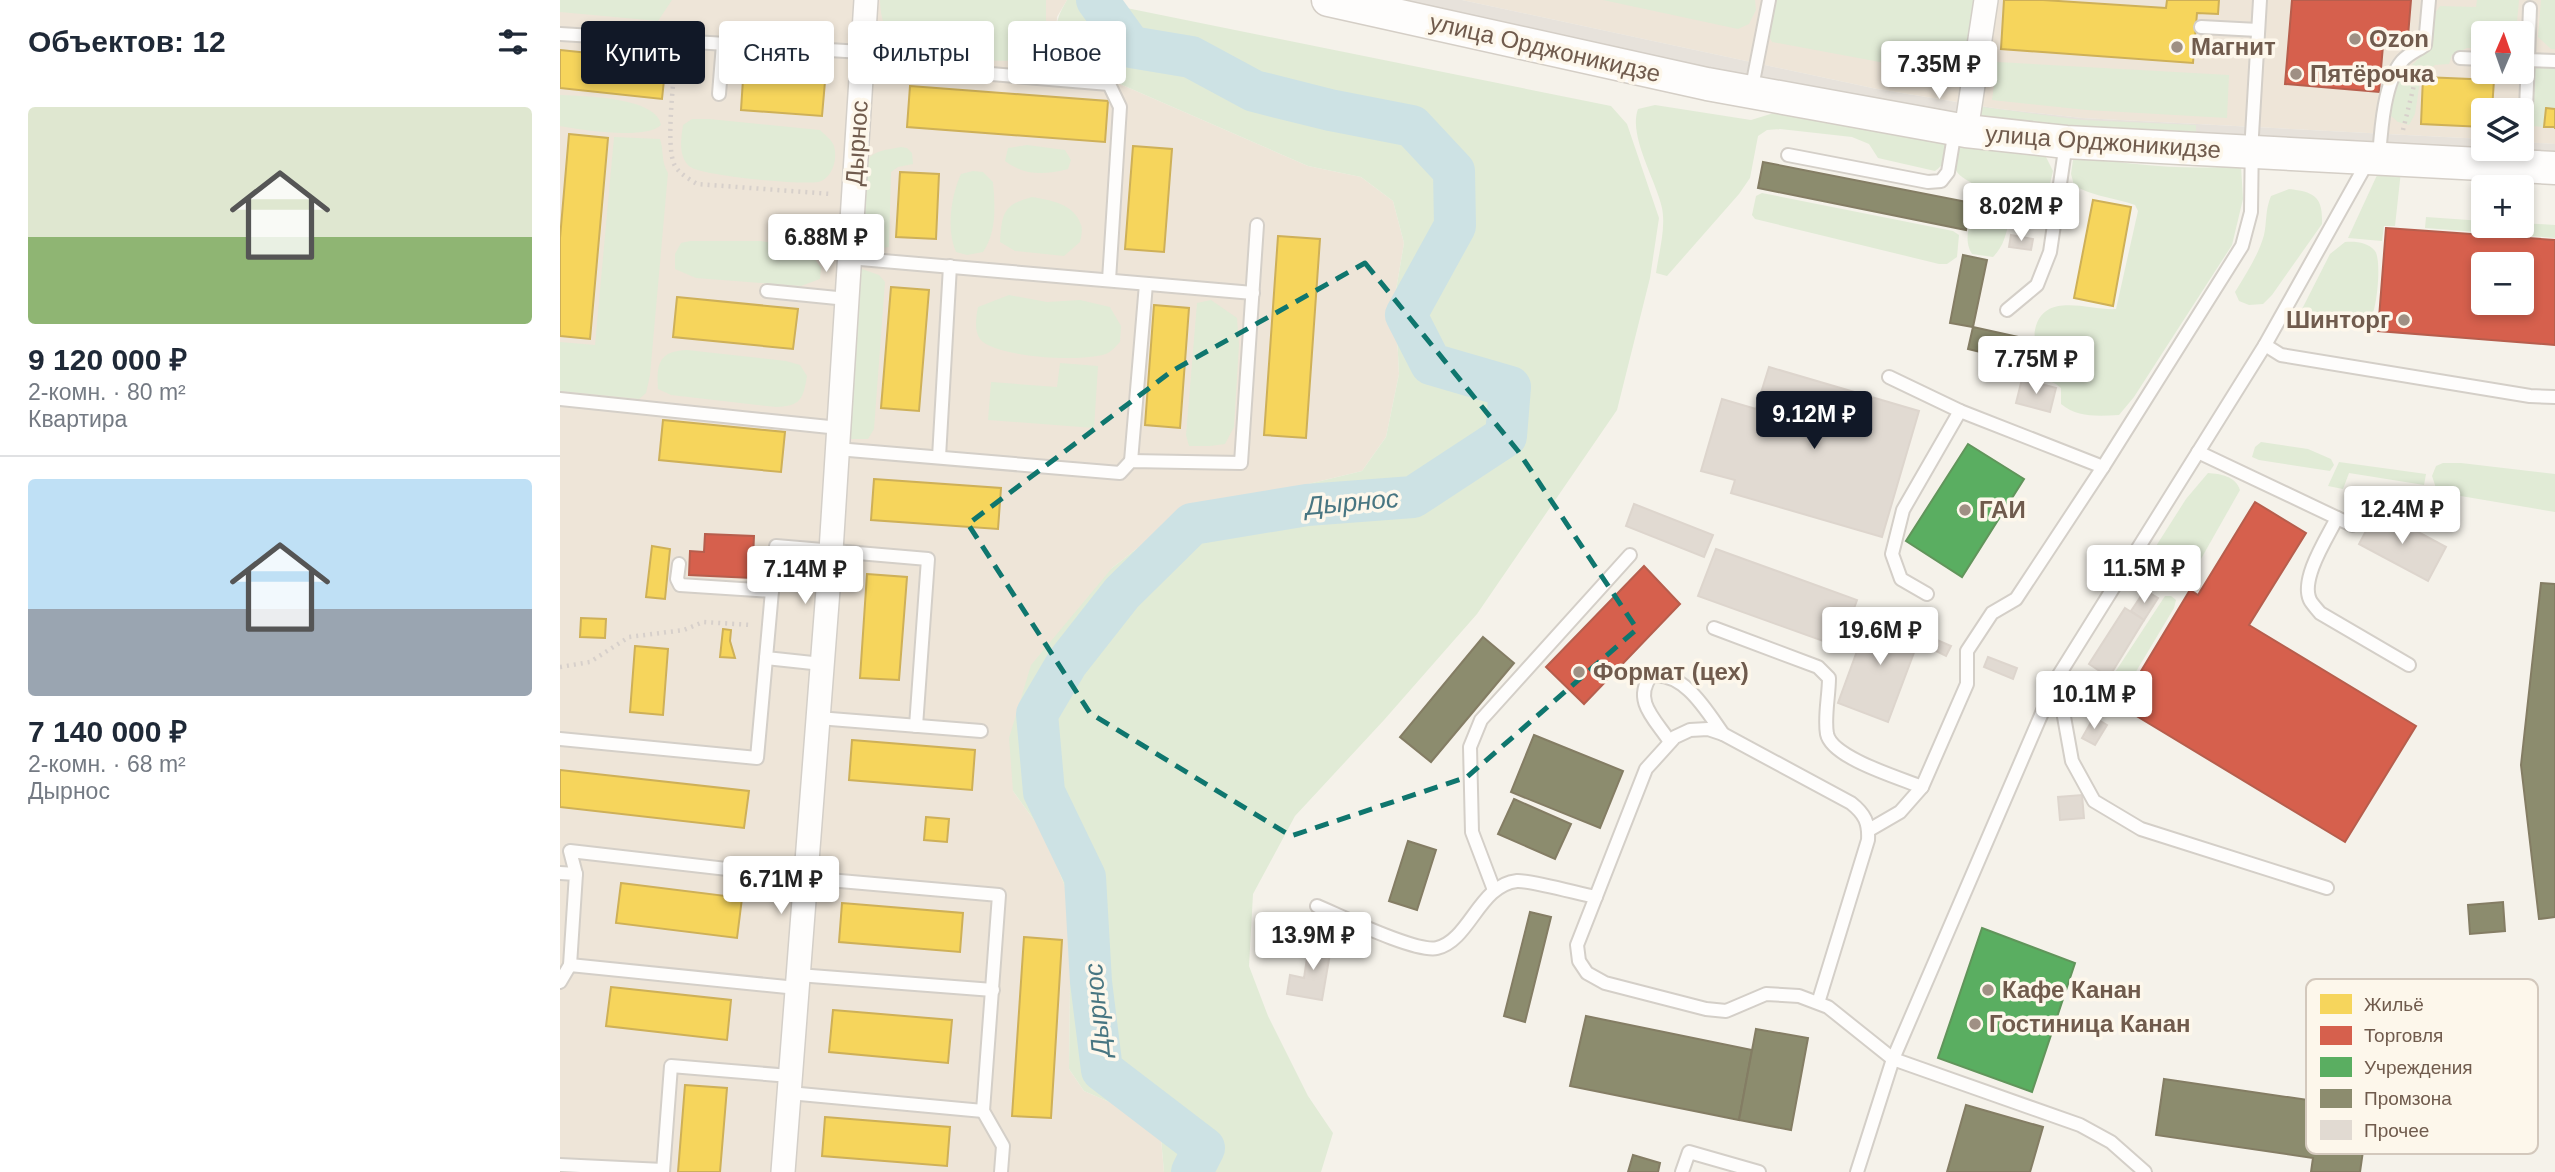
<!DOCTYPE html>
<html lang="ru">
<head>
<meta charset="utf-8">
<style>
	:root { --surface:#fff; --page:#f6f6f7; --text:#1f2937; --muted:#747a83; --line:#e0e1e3; --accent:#111827 }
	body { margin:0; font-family:Arial,sans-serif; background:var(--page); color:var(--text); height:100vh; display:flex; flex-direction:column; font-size:26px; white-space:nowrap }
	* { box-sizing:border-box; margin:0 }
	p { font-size:23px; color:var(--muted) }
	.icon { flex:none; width:38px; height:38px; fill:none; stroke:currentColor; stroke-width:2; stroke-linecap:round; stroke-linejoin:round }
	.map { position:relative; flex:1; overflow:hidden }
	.sheet { display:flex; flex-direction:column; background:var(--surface); width:560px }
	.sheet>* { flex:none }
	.hud { position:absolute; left:21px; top:21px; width:665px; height:63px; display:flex; gap:14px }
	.needle { width:46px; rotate:2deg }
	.fabs { position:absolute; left:1911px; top:21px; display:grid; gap:14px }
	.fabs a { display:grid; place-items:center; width:63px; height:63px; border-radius:7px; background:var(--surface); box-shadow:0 4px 10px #0003; font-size:35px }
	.price { position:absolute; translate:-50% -60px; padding:0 16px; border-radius:7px; background:#fff; color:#222; font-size:23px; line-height:46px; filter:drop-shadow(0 2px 4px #0008) }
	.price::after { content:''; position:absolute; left:50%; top:42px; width:21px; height:16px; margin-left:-10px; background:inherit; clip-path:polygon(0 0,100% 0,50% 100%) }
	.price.on { background:var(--accent); color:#fff }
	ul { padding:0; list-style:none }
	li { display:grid; align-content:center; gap:14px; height:371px; padding:0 28px }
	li+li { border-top:2px solid var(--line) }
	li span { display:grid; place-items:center; height:217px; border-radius:7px; color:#555 }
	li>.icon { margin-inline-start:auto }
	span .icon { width:126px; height:126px; fill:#fffc; stroke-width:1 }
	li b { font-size:30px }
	h2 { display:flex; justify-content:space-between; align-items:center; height:84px; padding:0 28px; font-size:30px }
	.chip { padding:0 24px; border-radius:7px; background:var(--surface); box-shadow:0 4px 10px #0003; font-size:24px; line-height:63px }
	.chip.on { background:var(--accent); color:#fff }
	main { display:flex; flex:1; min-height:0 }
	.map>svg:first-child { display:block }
	.residential { fill:#eee5d8; fill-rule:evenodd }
	.industrial { fill:#e7e2db }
	.green { fill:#e1ebd6 }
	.homes { fill:#f6d55c; stroke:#ceb058; stroke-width:2 }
	.shops { fill:#d6604d; stroke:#b75e4d; stroke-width:2; fill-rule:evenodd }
	.public { fill:#5aae61; stroke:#61955b; stroke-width:2 }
	.industry { fill:#8c8c6e; stroke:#847d64; stroke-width:2 }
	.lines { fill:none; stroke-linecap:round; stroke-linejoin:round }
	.river { stroke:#cde2e4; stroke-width:42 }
	.building { fill:#e1dad2; stroke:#ddd5cd; stroke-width:2 }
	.service-casing { stroke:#d4cfc8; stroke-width:16 }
	.minor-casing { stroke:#d4cfc8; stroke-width:26 }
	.secondary-casing { stroke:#d4cec6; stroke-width:35 }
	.path { stroke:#d7d0cb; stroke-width:4.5; stroke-dasharray:2 5; stroke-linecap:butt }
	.service { stroke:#fefdfc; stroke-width:12 }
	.minor { stroke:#fefdfc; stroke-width:23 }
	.secondary { stroke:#fefdfc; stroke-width:32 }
	.marked { fill:none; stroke:#0f766e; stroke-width:5; stroke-dasharray:14 9; stroke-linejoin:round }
	.poi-dot { fill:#9f9084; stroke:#fdf7eb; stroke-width:2.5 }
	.labels { text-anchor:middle; stroke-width:7; stroke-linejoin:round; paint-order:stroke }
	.poi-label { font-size:24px; font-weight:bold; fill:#705b4d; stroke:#fdf7eb; text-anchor:start }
	.street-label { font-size:24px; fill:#705b4d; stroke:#fdf7eb }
	.water-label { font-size:26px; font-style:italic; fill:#487682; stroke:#fdf7eb }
	.key { fill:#fdf7eb; stroke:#d3c8bc; stroke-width:2 }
	.key-label { font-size:19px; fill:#705b4d }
</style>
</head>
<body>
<main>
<section class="sheet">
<h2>Объектов: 12<svg class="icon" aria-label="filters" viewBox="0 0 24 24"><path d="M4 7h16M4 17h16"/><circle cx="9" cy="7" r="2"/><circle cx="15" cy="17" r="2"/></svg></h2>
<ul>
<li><span style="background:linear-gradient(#dfe7d0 60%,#8fb573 0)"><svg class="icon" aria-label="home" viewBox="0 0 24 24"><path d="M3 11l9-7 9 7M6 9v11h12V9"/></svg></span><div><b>9 120 000 ₽</b><p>2-комн. · 80 m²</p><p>Квартира</p></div></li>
<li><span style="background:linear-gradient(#bfe0f5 60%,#9aa5b1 0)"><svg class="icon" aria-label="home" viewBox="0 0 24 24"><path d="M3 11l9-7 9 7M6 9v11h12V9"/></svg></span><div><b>7 140 000 ₽</b><p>2-комн. · 68 m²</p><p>Дырнос</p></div></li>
</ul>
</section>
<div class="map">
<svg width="1995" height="1172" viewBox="0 0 1995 1172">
	<rect width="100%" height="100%" fill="#f5f2ea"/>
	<g class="residential">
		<polygon points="0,0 507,0 497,17 496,34 505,60 748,166 801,177 833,201 844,243 835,296 839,374 826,437 802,471 620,515 552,568 453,791 485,835 511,902 509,1069 524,1091 570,1111 601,1139 604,1172 0,1172"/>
		<path d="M902,0h1093v144l-33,-2v-32h-39v29l-401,-21 -82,-9 -123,-20zM1923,33h39v39h-39z"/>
	</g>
	<polygon class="industrial" points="833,0 902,0 1317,89 1440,109 1522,118 1923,139 1923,149 1962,149 1962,142 1995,144 1995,154 1692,139 1408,117 1150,70"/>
	<g class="green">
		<polygon points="0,0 112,0 98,21 0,12"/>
		<path d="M320,0h166v38l-8,22c-30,2 -130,2 -148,-24 -7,-10 -10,-24 -10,-36z"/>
		<path d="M507,0h20l524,106 16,18 32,94 -9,60 -33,132 -140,204 -93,106 -89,96 -42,78 -4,72 19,50 40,80 25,37 -12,39h-157l-3,-34 -31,-27 -46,-20 -15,-22 2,-167 -26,-67 -32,-44 -4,-53 22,-73 81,-97 68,-53 182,-44 24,-34 13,-63 -4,-78 9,-53 -11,-42 -32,-24 -53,-11 -243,-106c-10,-27 -13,-35 2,-60z"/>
		<polygon points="1043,0 1195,0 1196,10 1189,24 1178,29"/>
		<polygon points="1214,0 1420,0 1409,74 1400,77 1212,42 1208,35"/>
		<polygon points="1917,0 1959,0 1956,33 1923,33 1923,48 1907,48 1892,55 1889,64 1875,65 1861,75 1855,114 1849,125 1838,122 1831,116 1832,101 1840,77 1867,50 1871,19 1880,6 1916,7"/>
		<polygon points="1981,0 1995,0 1995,49 1991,49 1978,37"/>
		<polygon points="1437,62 1669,75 1667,118 1527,110 1432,100"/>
		<path d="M1995,64v45l-9,-1 -2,19 -12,-1c-9,-15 0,-41 2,-57z"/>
		<path d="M0,95c23,1 97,2 101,30 -15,15 -80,5 -101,1z"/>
		<path d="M1095,105l96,15 26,-8 169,29c0,13 0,23 -11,30l-57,-13 -9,-14 -17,-7 -72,-8 -13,1 -9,6 -8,42 -11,16 -72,82 -11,-3c3,-21 10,-45 6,-65 -6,-28 -34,-72 -24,-99z"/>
		<polygon points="1422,107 1522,120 1636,125 1636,140 1420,121"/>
		<path d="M132,119h17l111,11c5,5 12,10 14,16 4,13 -2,33 -16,36 -17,3 -118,-6 -129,-16 -11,-11 -8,-27 -6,-41z"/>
		<path d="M54,137l46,2c4,12 1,23 8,34l-18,202 -4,18 -7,6 -79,-8v-49l35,3z"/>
		<path d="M1400,144l85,11 8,16 -10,42c-48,-6 -26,20 -50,44l-21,-3c-14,-22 10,-45 3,-69 -22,-13 -24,-14 -15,-41z"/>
		<path d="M467,145l38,5 6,10 -3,9c-23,6 -43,7 -63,-8l3,-13z"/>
		<path d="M341,147l6,1 5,5 1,11 -15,3 -7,5 -2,75 -21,3 -6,-5 4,-84c9,-11 20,-11 35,-14z"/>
		<path d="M1521,156c58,10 101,14 160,10l2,33 -11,46 -98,152 -15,18c-21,1 -41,3 -58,-11v-16l-5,-4 -24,-10c-2,-12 3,-21 3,-33 0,-4 -1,-7 0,-11 8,-40 55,-19 81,-21l22,-98 -3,-6c-19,-7 -45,-9 -61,-20l-3,-11 2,-14z"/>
		<path d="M413,171l10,1 10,10c2,24 4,49 -10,70l-16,3 -11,-3c-10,-23 -5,-56 5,-78z"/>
		<polygon points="1841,171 1835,226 1824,226 1822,241 1788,238 1818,173"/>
		<path d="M1729,189c25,3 34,7 33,35l-50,71 -9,9 -14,1 -10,-4 -4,-9c11,-18 23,-36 29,-57 3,-13 1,-25 7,-39z"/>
		<polygon points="1202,193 1393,231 1399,235 1397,257 1387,264 1379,264 1195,219 1192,215 1196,196"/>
		<path d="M472,197c18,3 43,7 49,28 2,4 0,12 -1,17l-16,14 -49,-5 -15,-9c2,-29 3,-37 32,-45z"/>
		<polygon points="1866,217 1923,221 1923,226 1962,226 1962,223 1995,225 1995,238 1865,228"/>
		<polygon points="130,241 201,241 247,248 261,268 260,279 241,286 136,278 115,269 115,254 121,243"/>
		<path d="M1785,242c10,-1 23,0 30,9 7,9 2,63 -6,70 -10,9 -53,5 -65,0l-3,-10 29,-57z"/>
		<polygon points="299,268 319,275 325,282 314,429 308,439 287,439"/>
		<path d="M449,295l38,7 33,-2 30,7 11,19 -1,16c-3,3 -8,9 -12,11 -21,10 -113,5 -128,-14 -6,-8 -4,-22 -2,-32z"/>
		<polygon points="651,300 677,318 679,345 674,427 665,444 650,446 629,446 626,435 637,303"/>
		<path d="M127,350l99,11 14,4 7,11c-4,23 -6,30 -31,31l-105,-12 -13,-6c-2,-25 1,-38 29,-39z"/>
		<polygon points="500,363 538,366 534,428 428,420 431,382 497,387"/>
		<polygon points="1701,442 1748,449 1771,459 1774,465 1770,471 1699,460 1692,457 1695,447"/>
		<polygon points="1779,462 1866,474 1864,485 1789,473 1783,489 1768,486"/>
		<polygon points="1883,463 1901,463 1995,474 1995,512 1883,493 1876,488 1872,476 1876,466"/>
		<path d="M1648,473c13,1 27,3 32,17l-51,90c-19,17 -28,13 -46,-3l1,-12 42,-66z"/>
		<polygon points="1605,596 1611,596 1616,600 1614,608 1562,695 1556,697 1547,691 1548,683"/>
	</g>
	<g class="homes">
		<polygon points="1444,0 1483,0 1606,8 1607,0 1659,0 1658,14 1637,13 1633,63 1441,49"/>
		<polygon points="0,50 106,61 102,99 0,88"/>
		<polygon points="184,64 266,70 262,116 181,110"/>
		<polygon points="1863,77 1934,80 1932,110 1923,110 1923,127 1861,124"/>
		<polygon points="350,86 548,101 545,142 347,127"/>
		<polygon points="1986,108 1995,109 1995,129 1995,127 1984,127"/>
		<polygon points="9,134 48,138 30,339 0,336 0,238"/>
		<polygon points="573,146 612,149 604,252 565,249"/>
		<polygon points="340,172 379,174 376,239 336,237"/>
		<polygon points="1533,200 1571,207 1553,306 1514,298"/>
		<polygon points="718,236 760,239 746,438 704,435"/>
		<polygon points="331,287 369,290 359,411 321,408"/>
		<polygon points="117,297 238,309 233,349 113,337"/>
		<polygon points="594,305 629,308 620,428 585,425"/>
		<polygon points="103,420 225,432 221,472 99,460"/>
		<polygon points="314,479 441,488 438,529 311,520"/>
		<polygon points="92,546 110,549 105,599 86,597"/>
		<polygon points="307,574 347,577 339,680 300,678"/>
		<polygon points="21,618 46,619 45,638 20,637"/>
		<polygon points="163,629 171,630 170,641 175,658 160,657"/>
		<polygon points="75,646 108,649 103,715 70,712"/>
		<polygon points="292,740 415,750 412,790 289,780"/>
		<polygon points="0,770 189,791 184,828 0,807"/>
		<polygon points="366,817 389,819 387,842 364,840"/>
		<polygon points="61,883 182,898 177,938 56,923"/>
		<polygon points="282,903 403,913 400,952 279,942"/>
		<polygon points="464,937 502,940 491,1118 452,1116"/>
		<polygon points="51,987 171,1000 167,1040 46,1026"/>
		<polygon points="273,1010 392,1020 388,1063 269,1052"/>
		<polygon points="125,1085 167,1088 160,1172 118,1172"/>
		<polygon points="265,1117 390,1127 387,1166 262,1156"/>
	</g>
	<g class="shops">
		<polygon points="1732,0 1851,0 1848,36 1824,34 1819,92 1725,84"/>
		<path d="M1826,228l169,12v105l-177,-14zM1923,264h39v39h-39z"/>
		<polygon points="1695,502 1746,533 1689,625 1856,726 1785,842 1560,706 1630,590 1638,595"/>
		<polygon points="145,534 194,536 192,578 129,575 130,551 144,552"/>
		<polygon points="1084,566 1120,604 1024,704 986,667"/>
	</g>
	<g class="public">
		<polygon points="1408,444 1464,479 1402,577 1346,541"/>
		<polygon points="1422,928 1515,963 1472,1092 1378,1058"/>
	</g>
	<g class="industry">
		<polygon points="1203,162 1412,203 1406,230 1198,188"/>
		<polygon points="1403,255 1427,260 1413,327 1390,323"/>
		<polygon points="1413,327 1472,340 1466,363 1408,349"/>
		<polygon points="1981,583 1995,584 1995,917 1979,919 1961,765"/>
		<polygon points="923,637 954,663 871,762 840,737"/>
		<polygon points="974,735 1063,771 1040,828 951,792"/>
		<polygon points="954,799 1011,824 995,859 938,834"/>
		<polygon points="848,841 876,850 857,910 829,901"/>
		<polygon points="1943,902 1945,931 1910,934 1908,905"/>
		<polygon points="970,912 991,917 965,1022 944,1016"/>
		<polygon points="1026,1016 1192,1050 1179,1120 1010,1086"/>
		<polygon points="1196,1029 1248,1038 1231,1130 1179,1120"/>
		<polygon points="1604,1079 1809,1109 1800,1172 1751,1172 1753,1158 1596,1135"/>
		<polygon points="1406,1105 1483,1127 1470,1172 1387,1172"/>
		<polygon points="1073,1155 1100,1163 1098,1172 1068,1172"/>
	</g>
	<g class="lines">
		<polyline class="river" points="537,0 571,47 631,57 694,91 770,110 852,126 894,171 895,226 846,315 871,364 950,387 946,436 853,497 747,505 632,524 562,593 507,663 477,714 484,792 525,877 531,982 542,1070 644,1148 632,1172"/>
	</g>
	<g class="building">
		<polygon points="1451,235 1473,239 1471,250 1449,247"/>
		<polygon points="1209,367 1359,411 1322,537 1171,493 1175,480 1141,471 1162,399 1196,409"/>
		<polygon points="1462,379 1496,388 1490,412 1456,403"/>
		<polygon points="1074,504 1153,535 1144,557 1066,526"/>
		<polygon points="1817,510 1886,547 1868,581 1799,544"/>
		<polygon points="1156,549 1297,600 1280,647 1138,596"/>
		<polygon points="1585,590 1598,598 1584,620 1571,611"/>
		<polygon points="1565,608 1584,620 1549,677 1529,664"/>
		<polygon points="1311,613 1362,631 1328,722 1278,703"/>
		<polygon points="1370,637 1391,646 1386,656 1366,646"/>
		<polygon points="1428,657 1457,668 1453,679 1424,667"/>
		<polygon points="1534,717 1547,725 1535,745 1522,738"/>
		<polygon points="1522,795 1524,818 1500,820 1498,797"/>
		<polygon points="750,938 772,942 762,1000 727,994 730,975 744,978"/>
	</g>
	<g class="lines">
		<g class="service-casing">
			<g id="service">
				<polyline points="1641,27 1698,30"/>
				<polyline points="0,34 302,52 348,67 549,84 560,107 549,280"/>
				<polyline points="1900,58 1923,59"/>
				<polyline points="1962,60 1995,61"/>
				<polyline points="1191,92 1209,0"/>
				<polyline points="159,94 163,44"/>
				<polyline points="1965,135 1970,8"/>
				<polyline points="1228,155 1368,182 1381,181 1388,172 1395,130"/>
				<path d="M1819,157c2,-27 5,-75 23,-96 6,-7 16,-11 23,-16l4,-45"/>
				<polyline points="289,258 693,293"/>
				<polyline points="207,291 287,299"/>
				<polyline points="1447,310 1477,285 1490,252 1506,143"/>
				<polyline points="1705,345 1721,355 1970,396 1995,397"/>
				<polyline points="1329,377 1400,411 1543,467"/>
				<polyline points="0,399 279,428"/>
				<polyline points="277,449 560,473 571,461 681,463 697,225"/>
				<polyline points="1638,452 1792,525"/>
				<polyline points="379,457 390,266"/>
				<polyline points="571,461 586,284"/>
				<path d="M1777,518c-10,20 -37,61 -27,82 2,4 7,9 10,13l89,52"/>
				<polyline points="119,564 117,579 120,585 212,591"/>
				<polyline points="1367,594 1341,579 1332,554 1343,510 1400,411"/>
				<path d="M1154,628l104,39 11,11c0,18 -5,39 -2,56 5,24 73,44 95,53"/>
				<polyline points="262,664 206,658 216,546 368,559 356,726"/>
				<polyline points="1497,678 1512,761 1534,801 1581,829 1767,888"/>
				<polyline points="258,718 421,731"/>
				<polyline points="0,739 197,758 206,658"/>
				<path d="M1110,742c-14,-22 -38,-41 -19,-66 33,-5 55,34 72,58"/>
				<polyline points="1309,830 1340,812 1362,787 1407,684 1407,651 1432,613 1456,599 1543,467 1682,246 1691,212 1692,135 1700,0"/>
				<polyline points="0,873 16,874 10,965"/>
				<polyline points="16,874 10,851 246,878 439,895 423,1111 229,1093"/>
				<polyline points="934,890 912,832 910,747 921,720 1070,555"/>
				<path d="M757,906c24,10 99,47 120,42 33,-8 42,-63 80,-67 13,-1 63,13 79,16"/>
				<polyline points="238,975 433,990"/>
				<polyline points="0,982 10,965 237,988"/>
				<path d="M1258,1003l50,-163c1,-17 -3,-26 -17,-37l-128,-69 -15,-5 -18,1 -15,7 -29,32 -69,176 2,16 8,12 18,10 101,26 20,2 40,-17 33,2 29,11 65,52 187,66 31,17 34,30"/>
				<polyline points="423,1111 443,1146 441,1172"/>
				<polyline points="0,1165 103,1170"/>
				<polyline points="103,1172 111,1066 230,1076"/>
				<polyline points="1122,1172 1129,1152 1199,1172"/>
				<polyline points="1297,1172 1333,1059 1497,678 1705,345 1808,161"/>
			</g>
		</g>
		<g class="minor-casing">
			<g id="minor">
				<polyline points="1406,131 1426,0"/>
				<polyline points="223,1172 271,551 306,0"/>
			</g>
		</g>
		<g class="secondary-casing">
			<polyline id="secondary" points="768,0 1147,84 1406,131 1506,142 1995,168"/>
		</g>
		<g class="path">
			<path d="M115,59c-1,23 -10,89 0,107 5,8 14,13 22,18l134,10"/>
			<polyline points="1843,130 1857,73"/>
			<polyline points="0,667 30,662 69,637 124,630 143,622 192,625"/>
		</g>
		<use href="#service" class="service"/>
		<use href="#minor" class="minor"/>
		<use href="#secondary" class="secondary"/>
	</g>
	<path class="marked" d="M805,263l153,188 119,178 -170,148 -176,59 -201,-123 -122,-189 204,-153z"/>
	<g class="poi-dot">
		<circle cx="1795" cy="39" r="7"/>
		<circle cx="1617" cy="47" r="7"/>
		<circle cx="1736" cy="74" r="7"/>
		<circle cx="1844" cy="320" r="7"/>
		<circle cx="1405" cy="510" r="7"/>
		<circle cx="1019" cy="672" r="7"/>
		<circle cx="1428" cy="990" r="7"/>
		<circle cx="1415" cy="1024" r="7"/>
	</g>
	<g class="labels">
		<g class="poi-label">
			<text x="1809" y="47">Ozon</text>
			<text x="1631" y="55">Магнит</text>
			<text x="1750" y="82">Пятёрочка</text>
			<text x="1830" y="328" text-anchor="end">Шинторг</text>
			<text x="1419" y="518">ГАИ</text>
			<text x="1033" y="680">Формат (цех)</text>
			<text x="1442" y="998">Кафе Канан</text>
			<text x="1429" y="1032">Гостиница Канан</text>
		</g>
		<g class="street-label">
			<text transform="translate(985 48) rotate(13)" y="8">улица Орджоникидзе</text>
			<text transform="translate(1543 142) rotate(4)" y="8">улица Орджоникидзе</text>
			<text transform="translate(297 143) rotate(-86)" y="8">Дырнос</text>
		</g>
		<g class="water-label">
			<text transform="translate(792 502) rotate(-5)" y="9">Дырнос</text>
			<text transform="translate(537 1010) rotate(-95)" y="9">Дырнос</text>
		</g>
	</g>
	<rect x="1746" y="979" width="232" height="175" rx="10" class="key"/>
	<rect x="1760" y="994" width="32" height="20" fill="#f6d55c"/>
	<rect x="1760" y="1026" width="32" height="19" fill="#d6604d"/>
	<rect x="1760" y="1057" width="32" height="20" fill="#5aae61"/>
	<rect x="1760" y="1089" width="32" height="19" fill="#8c8c6e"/>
	<rect x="1760" y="1120" width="32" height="20" fill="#e1dad2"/>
	<g class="key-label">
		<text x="1804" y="1011">Жильё</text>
		<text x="1804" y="1042">Торговля</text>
		<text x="1804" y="1074">Учреждения</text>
		<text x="1804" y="1105">Промзона</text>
		<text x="1804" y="1137">Прочее</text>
	</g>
</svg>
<div class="fabs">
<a><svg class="needle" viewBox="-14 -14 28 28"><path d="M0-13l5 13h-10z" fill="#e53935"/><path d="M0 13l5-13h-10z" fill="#747a83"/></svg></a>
<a><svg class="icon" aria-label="layers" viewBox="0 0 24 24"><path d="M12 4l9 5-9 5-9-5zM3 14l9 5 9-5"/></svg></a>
<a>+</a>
<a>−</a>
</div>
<b class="price" style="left:1379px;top:101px">7.35M ₽</b>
<b class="price" style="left:1461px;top:243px">8.02M ₽</b>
<b class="price" style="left:266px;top:274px">6.88M ₽</b>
<b class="price" style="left:1476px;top:396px">7.75M ₽</b>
<b class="price on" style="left:1254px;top:451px">9.12M ₽</b>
<b class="price" style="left:1842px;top:546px">12.4M ₽</b>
<b class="price" style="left:1584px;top:605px">11.5M ₽</b>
<b class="price" style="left:245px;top:606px">7.14M ₽</b>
<b class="price" style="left:1320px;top:667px">19.6M ₽</b>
<b class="price" style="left:1534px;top:731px">10.1M ₽</b>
<b class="price" style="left:221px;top:916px">6.71M ₽</b>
<b class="price" style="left:753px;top:972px">13.9M ₽</b>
<div class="hud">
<a class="chip on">Купить</a>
<a class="chip">Снять</a>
<a class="chip">Фильтры</a>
<a class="chip">Новое</a>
</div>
</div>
</main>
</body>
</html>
